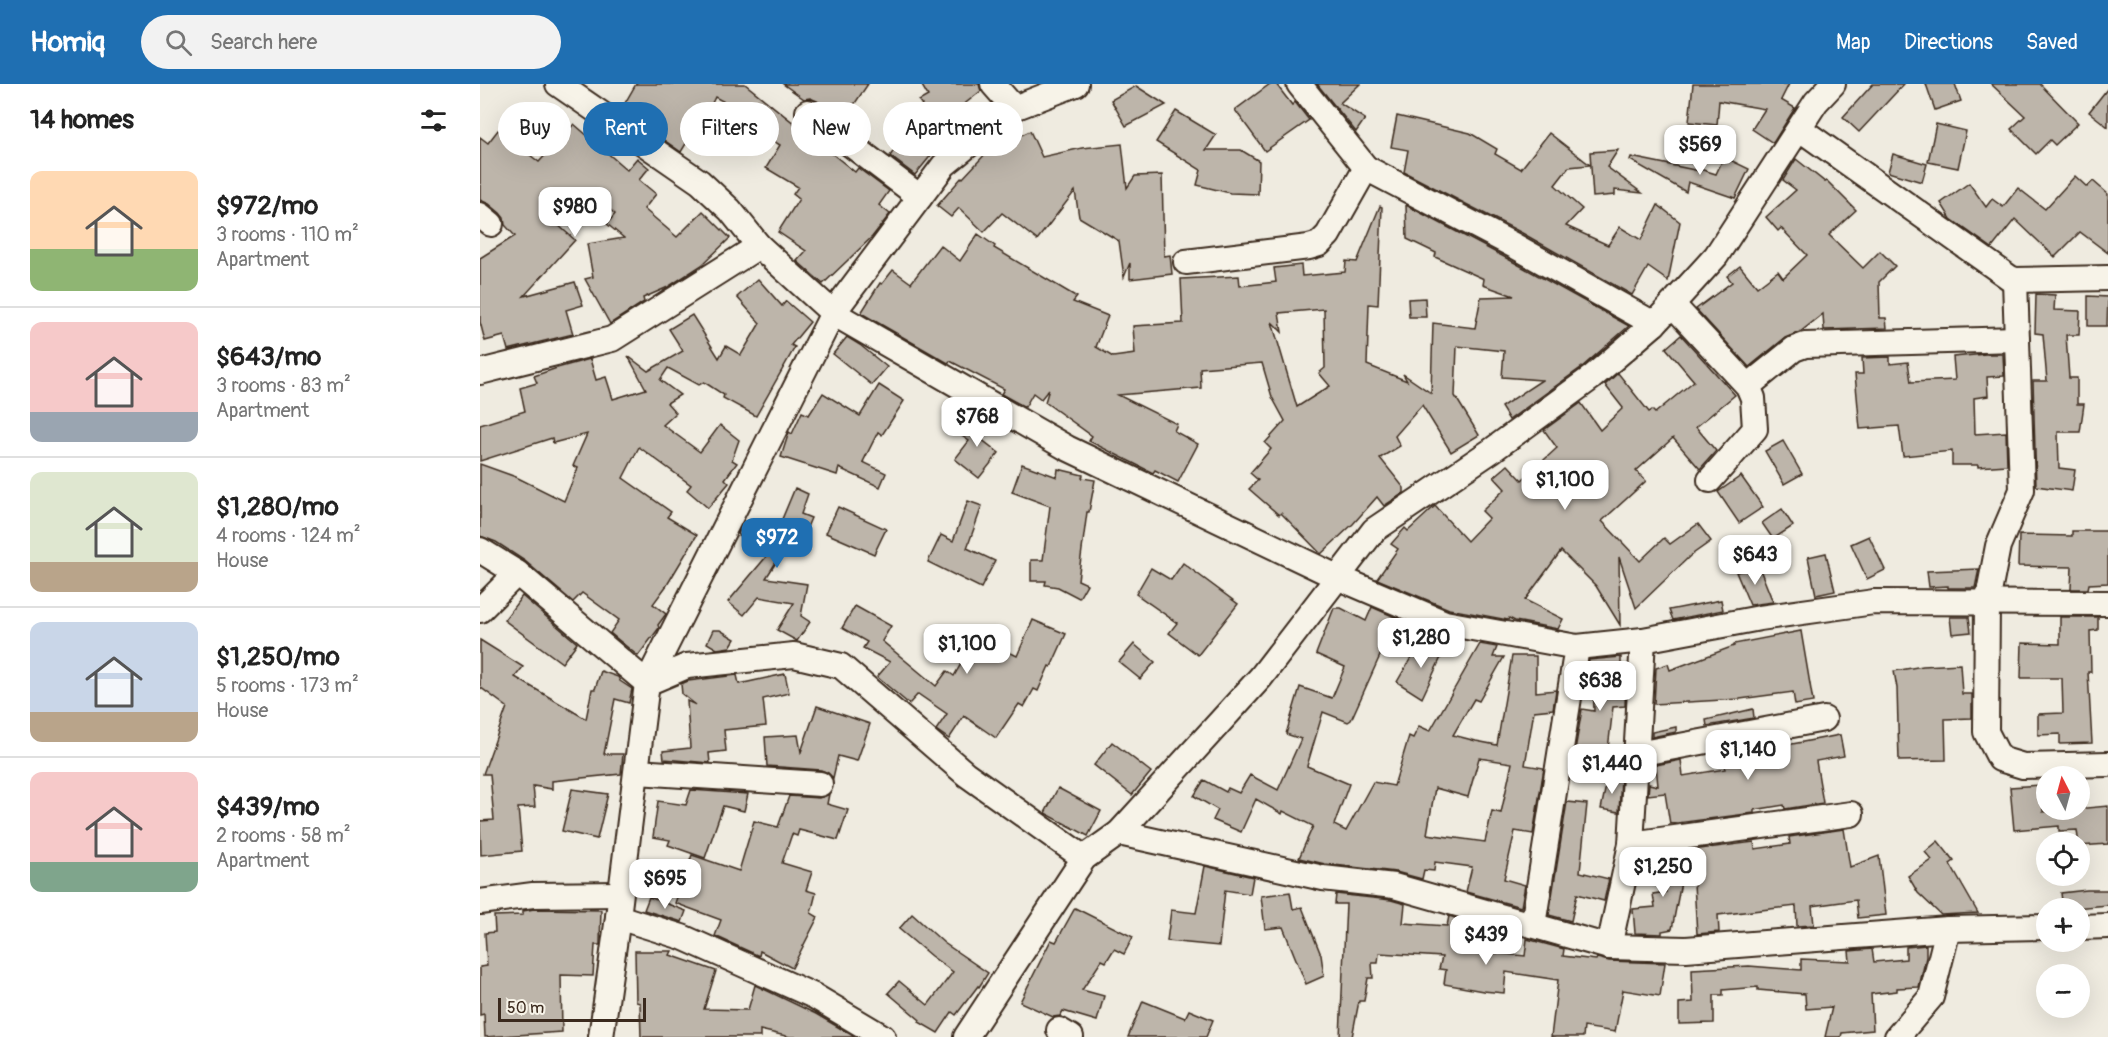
<!DOCTYPE html>
<html lang="en">
<head>
<meta charset="utf-8">
<style>
	:root { --surface:#fff; --page:#f2f2f2; --text:#222; --muted:#767676; --line:#e0e0e0; --accent:#1f6fb2 }
	body { margin:0; font-family:Pangolin,sans-serif; background:var(--page); color:var(--text); height:100vh; display:flex; flex-direction:column; font-size:22px; white-space:nowrap }
	* { box-sizing:border-box; margin:0 }
	p { font-size:20px; color:var(--muted) }
	.icon { flex:none; width:33px; height:33px; fill:none; stroke:currentColor; stroke-width:2; stroke-linecap:round; stroke-linejoin:round }
	.map { position:relative; flex:1; overflow:hidden }
	.side { display:flex; flex-direction:column; background:var(--surface); width:480px }
	.side>* { flex:none }
	.hud { position:absolute; left:18px; top:18px; width:570px; height:54px; display:flex; gap:12px }
	.needle { width:39px; rotate:354deg }
	.controls { position:absolute; left:1556px; top:682px; display:grid; gap:12px }
	.controls a { display:grid; place-items:center; width:54px; height:54px; border-radius:50%; background:var(--surface); box-shadow:0 6px 24px #0002; font-size:30px }
	.scale { position:absolute; left:18px; bottom:15px; width:148px; box-sizing:border-box; padding-left:6px; border:3px solid #3b2a1e; border-top:0; font-size:16px; line-height:21px; white-space:nowrap; color:#3b2a1e; -webkit-text-stroke:4px #f7f3e8; paint-order:stroke }
	.price { position:absolute; translate:-50% -51px; padding:0 14px; border-radius:12px; background:#fff; color:#222; font-size:20px; line-height:39px; filter:drop-shadow(0 2px 3px #0008) }
	.price::after { content:''; position:absolute; left:50%; top:36px; width:18px; height:14px; margin-left:-9px; background:inherit; clip-path:polygon(0 0,100% 0,50% 100%) }
	.price.current { background:var(--accent); color:#fff }
	ul { padding:0; list-style:none }
	li { display:flex; align-items:center; gap:18px; height:150px; padding:0 30px }
	li+li { border-top:2px solid var(--line) }
	li span { display:grid; place-items:center; flex:none; width:168px; height:120px; border-radius:12px; color:#555 }
	li>.icon { margin-inline-start:auto }
	span .icon { width:72px; height:72px; fill:#fffc; stroke-width:1 }
	li b { font-size:26px }
	h2 { display:flex; justify-content:space-between; align-items:center; height:72px; padding:0 30px; font-size:26px }
	.pill { padding:0 21px; border-radius:27px; background:var(--surface); box-shadow:0 6px 24px #0002; font-size:21px; line-height:54px }
	.pill.current { background:var(--accent); color:#fff }
	header { display:flex; align-items:center; gap:36px; box-sizing:border-box; height:84px; padding:0 30px; background:var(--accent); color:#fff }
	header strong { font-size:28px }
	nav { display:flex; gap:33px; margin-inline-start:auto; font-size:21px }
	.search { width:420px; height:54px; background:var(--page); display:flex; align-items:center; gap:15px; box-sizing:border-box; padding:0 21px; border-radius:33px; color:var(--muted); font-size:22px }
	main { display:flex; flex:1; min-height:0 }
	.map>svg:first-child { display:block }
	.building { fill:#bdb5aa; stroke:#3b2a1e; stroke-width:1.5; fill-rule:evenodd }
	.lines { fill:none; stroke-linecap:round; stroke-linejoin:round }
	.minor-casing { stroke:#3b2a1e; stroke-width:28 }
	.minor { stroke:#f7f3e8; stroke-width:24 }
</style>
</head>
<body>
<header>
<strong>Homiq</strong>
<div class="search"><svg class="icon" aria-label="search" viewBox="0 0 24 24"><circle cx="10" cy="10" r="6"/><path d="M15 15l6 6"/></svg>Search here</div>
<nav><a>Map</a><a>Directions</a><a>Saved</a></nav>
</header>
<main>
<section class="side">
<h2>14 homes<svg class="icon" aria-label="filters" viewBox="0 0 24 24"><path d="M4 7h16M4 17h16"/><circle cx="9" cy="7" r="2"/><circle cx="15" cy="17" r="2"/></svg></h2>
<ul>
<li><span style="background:linear-gradient(#ffd9b3 65%,#8fb573 0)"><svg class="icon" aria-label="home" viewBox="0 0 24 24"><path d="M3 11l9-7 9 7M6 9v11h12V9"/></svg></span><div><b>$972/mo</b><p>3 rooms · 110 m²</p><p>Apartment</p></div></li>
<li><span style="background:linear-gradient(#f6c9c9 75%,#9aa5b1 0)"><svg class="icon" aria-label="home" viewBox="0 0 24 24"><path d="M3 11l9-7 9 7M6 9v11h12V9"/></svg></span><div><b>$643/mo</b><p>3 rooms · 83 m²</p><p>Apartment</p></div></li>
<li><span style="background:linear-gradient(#dfe7d0 75%,#b9a48a 0)"><svg class="icon" aria-label="home" viewBox="0 0 24 24"><path d="M3 11l9-7 9 7M6 9v11h12V9"/></svg></span><div><b>$1,280/mo</b><p>4 rooms · 124 m²</p><p>House</p></div></li>
<li><span style="background:linear-gradient(#c9d6e8 75%,#b9a48a 0)"><svg class="icon" aria-label="home" viewBox="0 0 24 24"><path d="M3 11l9-7 9 7M6 9v11h12V9"/></svg></span><div><b>$1,250/mo</b><p>5 rooms · 173 m²</p><p>House</p></div></li>
<li><span style="background:linear-gradient(#f6c9c9 75%,#7fa58c 0)"><svg class="icon" aria-label="home" viewBox="0 0 24 24"><path d="M3 11l9-7 9 7M6 9v11h12V9"/></svg></span><div><b>$439/mo</b><p>2 rooms · 58 m²</p><p>Apartment</p></div></li>
</ul>
</section>
<div class="map">
<svg width="1628" height="953" viewBox="0 0 1628 953">
	<rect width="100%" height="100%" fill="#efebe0"/>
	<filter id="ink" filterUnits="userSpaceOnUse"><feTurbulence type="fractalNoise" baseFrequency=".0167" numOctaves="2"/><feDisplacementMap in="SourceGraphic" scale="12" xChannelSelector="R" yChannelSelector="G"/><feConvolveMatrix kernelMatrix="1 2 1 2 8 2 1 2 1" color-interpolation-filters="sRGB"/></filter>
	<g filter="url(#ink)">
		<g class="building">
			<polygon points="156,0 265,0 375,88 378,84 409,107 399,121 410,130 392,153 343,200 317,177 326,167 298,148 319,115 313,110 318,103 286,84 300,61 279,48 281,45 266,40 269,31 235,13 217,50 213,48 201,68 141,26"/>
			<polygon points="303,0 388,0 363,37 337,17 330,14 324,15"/>
			<polygon points="441,0 499,0 501,7 482,22 487,32 461,49 466,53 435,91 410,72 425,50 420,45 442,21 439,17 448,12"/>
			<polygon points="790,0 796,0 812,21 815,18 829,36 785,67 755,26"/>
			<polygon points="837,0 880,0 860,19 885,35 876,48"/>
			<polygon points="1213,0 1309,0 1301,16 1315,24 1293,59 1272,45 1285,25 1239,17 1237,41 1209,38"/>
			<polygon points="1393,0 1424,0 1379,48 1363,33"/>
			<polygon points="1446,0 1475,0 1481,17 1455,26"/>
			<polygon points="1511,0 1560,0 1598,39 1575,61 1570,56 1556,70 1531,45 1545,32"/>
			<polygon points="656,2 686,21 646,42 631,16"/>
			<polygon points="1628,4 1628,43 1609,28"/>
			<polygon points="696,27 736,51 726,66 761,66 779,77 778,110 750,109 717,101 721,86 676,58"/>
			<polygon points="917,32 990,49 1017,65 1015,70 1041,85 1069,49 1110,81 1089,83 1075,101 1102,125 1086,142 1128,161 1140,143 1161,156 1178,121 1200,138 1188,197 1168,183 1152,211 1042,149 924,88 928,66 911,63"/>
			<polygon points="94,40 147,86 157,74 169,84 159,96 176,110 164,125 197,153 223,127 250,154 222,181 188,203 163,214 164,218 130,240 105,195 113,193 107,160 144,154 127,140 135,130 107,106 77,140 95,156 44,212 95,198 103,221 86,226 93,250 28,266 24,252 5,257 0,238 0,174 35,152 25,141 24,134 20,129 9,120 0,116 0,53 8,59 18,46 59,78"/>
			<polygon points="1456,40 1486,47 1478,84 1448,78"/>
			<polygon points="550,47 562,73 602,64 642,60 647,104 655,92 682,91 684,172 690,171 692,190 650,195 650,179 644,193 639,157 599,133 595,107 557,156 522,129 504,148 479,124 471,133 457,122 482,93 483,94 509,66"/>
			<polygon points="1138,66 1127,83 1162,109 1135,106 1135,111 1113,113 1110,68"/>
			<polygon points="1413,70 1447,80 1442,98 1408,88"/>
			<polygon points="1151,73 1220,87 1220,85 1236,90 1244,73 1269,85 1255,114 1208,98 1206,108 1150,76"/>
			<polygon points="1316,75 1345,98 1347,97 1376,126 1349,151 1383,184 1400,167 1415,182 1399,198 1400,234 1406,234 1407,244 1344,246 1343,230 1320,248 1305,254 1269,283 1216,225 1252,198 1247,192 1260,182 1277,203 1298,187 1303,194 1327,171 1301,144 1298,147 1286,133 1316,106 1303,96"/>
			<polygon points="1595,92 1607,103 1613,97 1628,110 1628,169 1600,148 1575,173 1535,135 1512,164 1471,135 1461,119 1489,99 1506,123 1512,115 1523,123 1538,104 1565,125"/>
			<path d="M926,121l102,54 121,67 -47,41 -73,53 -8,-13 41,-27 -40,-3 2,-26 -47,-5 -2,50 24,39 -28,17 -29,-47 -27,31 5,10 -20,12 24,30v5l-20,13 -7,-9 -24,27 -32,30 -40,-41 -2,2 -30,-26 9,-9 -8,-7 21,-24 -6,-6 20,-22 -13,-24 -10,-34 -62,5 1,20 -83,7 59,29 -3,7 24,13 -20,38 -23,-12 -2,3 -64,-32 3,-5 -47,-34 4,-13 -8,10 -8,-6 -8,14 -24,-13 3,-5 -54,-28 -2,2 -87,-50 19,-30 2,1 11,-14 18,13 29,-38 20,16 18,-27 17,12 -1,2 83,49 -4,5 35,14 -12,31 17,10 22,-3 -2,-28 50,-3 -2,-44 58,-3 1,10 36,-4 -2,-14 27,-3 1,11 43,-4 1,-11 11,1 23,-56 2,1 -4,98 -9,-1 -2,61 40,16 -4,-7 28,19 2,-70 42,5 6,-31 33,-1 -31,-11 1,-6 -49,-22 1,-4 -29,-14zM844,225l1,59 -6,5 11,13 -33,21 -25,-85 10,10 -3,-19z"/>
			<polygon points="278,195 302,222 306,217 330,238 311,261 315,263 276,332 243,314 244,311 224,298 219,301 188,284 180,296 200,311 187,319 196,329 183,341 220,368 240,341 259,356 252,376 257,379 245,395 249,399 228,424 207,406 211,401 159,363 143,394 191,428 187,433 217,451 187,501 173,520 186,530 178,541 179,544 158,572 130,549 139,536 102,509 93,518 45,477 16,458 0,452 0,380 36,393 84,417 98,384 93,382 107,350 73,359 72,354 0,377 0,341 45,327 40,304 57,299 54,292 77,284 110,275 116,296 126,293 133,315 166,305 148,272 168,287 203,267 189,245 212,231 239,274 246,262 261,271 280,239 257,213"/>
			<polygon points="1556,210 1575,211 1574,226 1600,227 1599,251 1586,251 1589,294 1597,294 1597,320 1604,320 1600,348 1578,348 1579,384 1595,386 1592,407 1556,402 1553,297 1567,297 1563,250 1555,249"/>
			<polygon points="1608,212 1628,213 1627,242 1608,242"/>
			<polygon points="945,214 946,233 929,233 928,215"/>
			<polygon points="1201,251 1255,311 1216,343 1236,367 1220,385 1193,354 1156,387 1166,397 1122,437 1160,477 1184,454 1190,460 1218,440 1231,457 1210,472 1156,524 1139,473 1140,541 1116,502 1081,467 1045,516 1083,535 1078,545 1035,537 1029,534 1028,536 969,525 897,495 918,465 911,460 925,444 928,447 955,422 987,457 1009,434 1002,427 1025,405 1014,393 1028,381 1042,396 1077,364 1064,346 1101,319 1120,346 1143,324 1125,301 1138,289 1169,328 1172,326 1175,329 1214,297 1186,264"/>
			<polygon points="367,253 380,261 407,283 392,301 353,270"/>
			<polygon points="1506,270 1523,270 1524,292 1507,293 1508,312 1494,314 1495,350 1526,348 1527,381 1498,383 1498,381 1472,381 1472,367 1423,372 1419,342 1380,345 1375,290 1383,290 1382,274 1410,273 1410,280 1428,278 1431,298 1475,296 1473,273"/>
			<polygon points="399,301 424,317 402,351 398,348 383,378 406,389 400,403 359,384 357,391 301,373 309,348 312,350 322,328 329,331 343,309 380,332"/>
			<polygon points="494,331 510,340 501,355 519,369 499,394 475,375 489,357 482,352"/>
			<polygon points="1303,357 1322,390 1304,400 1285,367"/>
			<polygon points="542,380 577,393 578,385 603,391 602,394 615,396 609,428 607,428 598,496 607,500 599,514 578,503 565,501 566,497 551,497 551,476 563,476 570,422 532,408"/>
			<polygon points="1261,392 1283,423 1259,439 1238,408"/>
			<polygon points="315,404 328,410 321,430 331,434 319,462 309,458 286,494 327,500 321,532 330,538 317,557 297,546 314,519 279,513 264,531 248,518 286,473 258,450 263,440 292,459"/>
			<polygon points="488,417 502,422 487,464 515,477 501,504 448,478 461,451 473,457"/>
			<polygon points="358,423 406,445 394,470 346,449"/>
			<polygon points="1302,425 1313,442 1293,455 1282,439"/>
			<polygon points="1592,447 1628,447 1628,499 1609,500 1608,505 1591,505 1592,483 1538,482 1539,451 1592,452"/>
			<polygon points="1389,452 1405,486 1387,495 1371,460"/>
			<polygon points="1346,469 1355,507 1336,511 1328,473"/>
			<polygon points="703,479 758,520 718,571 689,549 697,539 656,510 671,484 691,496"/>
			<polygon points="1279,483 1293,518 1270,521 1256,488"/>
			<polygon points="1499,485 1495,504 1468,504 1468,502 1449,503 1447,487"/>
			<polygon points="42,512 97,559 82,579 24,536"/>
			<polygon points="1241,516 1243,526 1193,536 1189,526"/>
			<polygon points="375,522 411,542 402,557 456,602 467,587 474,592 494,557 516,569 519,563 537,572 553,536 586,550 571,583 569,582 558,607 554,605 544,623 539,620 516,654 484,632 469,655 456,646 467,630 438,610 429,620 397,593 410,578 383,564 387,558 362,544"/>
			<path d="M892,523l25,11 -46,102 -3,2 -25,-10 -16,54 42,18 -15,41 12,6 27,-49 21,4 15,-50 4,2 6,-12 11,5 50,-87 17,3 -4,10h11l-25,44 -5,-2 -21,36 23,6 21,4 15,-89h24v36l20,-2 -3,19 -19,2 -9,54 19,3 -11,66 -18,-3 -11,48 21,6 -4,22 -55,-15 6,-25 -37,-5 -1,9 -10,-1 -2,9 -26,-7 -71,-8 -26,-6 14,-32 -30,-15 -1,3 -26,-15 -15,33 -28,-12 5,-10 -24,-14 10,-16 22,12 2,-4 11,5 11,-18 28,15 23,-51 -15,-5 14,-47 32,11 13,-31 -29,-13 18,-46h7l25,13zM999,674l33,5 -11,50 -9,-2 -7,31 -58,-8 8,-46 33,9z"/>
			<polygon points="1470,533 1489,533 1491,548 1472,550"/>
			<polygon points="1580,533 1618,533 1618,546 1610,547 1611,588 1608,588 1612,659 1580,660 1580,650 1558,651 1558,630 1583,629 1582,594 1541,594 1542,559 1580,560"/>
			<polygon points="233,546 240,546 255,555 250,563 237,565 227,559"/>
			<polygon points="1321,547 1333,618 1315,621 1313,608 1260,615 1174,620 1176,584 1188,580 1190,586 1254,562 1254,560"/>
			<polygon points="0,556 43,583 35,593 106,635 112,605 115,605 121,587 138,593 140,597 152,605 149,619 135,615 124,670 143,670 141,690 72,697 72,705 53,702 55,723 38,724 42,767 1,771 0,737 14,736 10,690 3,690 27,623 0,603"/>
			<polygon points="940,558 948,563 950,559 964,567 942,614 917,598"/>
			<polygon points="654,560 675,578 660,595 639,578"/>
			<polygon points="1141,573 1141,597 1146,596 1145,622 1133,623 1126,682 1093,678 1102,625 1114,627 1113,586 1108,586 1109,576"/>
			<polygon points="1480,580 1482,610 1492,610 1492,634 1465,635 1466,676 1419,677 1417,604 1414,587 1443,582"/>
			<polygon points="305,590 309,609 283,615 286,642 244,646 246,667 229,669 230,679 184,675 183,667 210,664 207,617 216,621 202,610 201,600 208,597 257,591 259,600"/>
			<polygon points="337,622 390,640 377,677 358,672 353,694 348,689 341,686 287,682 285,653 318,651 321,668"/>
			<polygon points="1273,625 1274,634 1227,642 1226,636"/>
			<polygon points="1196,643 1196,648 1172,653 1172,648"/>
			<polygon points="1360,651 1364,672 1336,677 1343,719 1305,725 1304,721 1274,726 1274,729 1190,740 1185,709 1168,711 1169,700 1178,702 1176,681 1201,676 1203,692 1245,685 1242,669 1291,659 1307,661"/>
			<polygon points="632,658 671,688 652,711 614,681"/>
			<polygon points="1128,692 1141,694 1139,728 1121,725"/>
			<polygon points="1561,701 1563,728 1628,722 1628,760 1599,762 1597,746 1579,747 1579,742 1534,746 1530,703"/>
			<polygon points="578,704 621,727 608,752 565,729"/>
			<polygon points="92,705 128,710 117,755 82,747"/>
			<polygon points="211,706 268,710 264,727 243,722 225,774 188,761 190,756 173,753 178,717 206,721"/>
			<polygon points="349,710 347,720 368,726 358,756 319,746 317,752 312,750 302,779 332,788 326,806 336,809 331,829 338,833 312,884 280,867 279,872 235,852 241,836 195,819 212,771 259,787 274,737 298,743 309,712 339,714"/>
			<polygon points="1087,718 1107,720 1100,788 1129,795 1124,817 1097,810 1091,837 1069,831"/>
			<polygon points="1364,745 1370,783 1399,772 1406,831 1378,834 1376,816 1332,822 1334,841 1317,842 1316,822 1238,831 1239,848 1217,850 1212,766 1274,758 1275,765 1310,760 1309,753"/>
			<polygon points="1458,757 1474,777 1470,780 1498,829 1461,831 1438,809 1428,792 1452,776 1445,768"/>
			<polygon points="1207,767 1192,845 1182,847 1182,850 1155,849 1153,825 1175,823 1173,810 1186,808 1181,770"/>
			<polygon points="725,782 773,793 770,810 745,806 739,862 687,857 691,826 716,829"/>
			<polygon points="1607,806 1628,806 1628,821 1583,825 1581,809"/>
			<polygon points="810,808 813,825 822,823 841,871 844,892 826,900 803,843 785,845 781,812"/>
			<polygon points="856,810 911,816 925,820 923,839 967,842 969,832 1001,842 997,867 1045,872 1047,855 1084,865 1083,872 1116,876 1117,874 1129,877 1185,879 1180,912 1143,906 1135,948 1104,943 1103,953 1071,953 1078,896 1026,888 1024,909 1003,907 964,900 966,886 959,885 962,873 899,869 898,879 892,879 893,894 888,894 884,917 879,917 872,953 860,953 866,820 855,820"/>
			<polygon points="169,813 206,827 202,838 164,826"/>
			<polygon points="595,824 653,853 644,870 634,865 626,878 622,876 602,906 624,912 617,937 583,927 580,932 573,933 540,918 571,856 576,858"/>
			<polygon points="54,825 121,826 120,859 120,861 115,861 113,892 81,891 82,948 5,953 4,930 0,931 0,883 7,882 5,849 15,848 14,832 43,831 43,827"/>
			<polygon points="432,830 464,859 508,889 499,903 498,902 476,931 472,928 458,949 439,938 440,936 408,909 419,897 448,921 473,888 451,872 419,845"/>
			<polygon points="1446,861 1446,873 1439,903 1417,904 1417,907 1391,910 1393,946 1362,949 1361,953 1345,953 1352,923 1326,925 1325,910 1278,906 1278,903 1243,906 1243,911 1234,911 1234,939 1199,940 1199,919 1213,918 1212,885 1269,882 1321,886 1321,875 1370,877 1369,867 1392,865 1394,878 1426,875 1426,863"/>
			<polygon points="155,867 192,867 190,871 236,887 224,925 268,926 275,901 336,930 375,953 310,953 280,946 280,953 161,953 160,919 156,918"/>
			<polygon points="663,917 705,934 709,926 733,936 726,953 648,953"/>
		</g>
		<g class="lines">
			<g class="minor-casing">
				<g id="minor">
					<polyline points="78,0 220,98 250,126 279,162 353,229 587,364 857,493 965,539 1097,563 1163,556 1280,534 1394,518 1628,519"/>
					<polyline points="513,0 534,24"/>
					<polyline points="819,0 886,84 1035,162 1174,240"/>
					<polyline points="328,28 440,113"/>
					<polyline points="1320,45 1530,194 1535,196 1628,194"/>
					<polyline points="0,131 11,140"/>
					<polyline points="706,178 829,163 839,160 848,151 886,84"/>
					<polyline points="1535,196 1542,406 1518,462 1507,519 1506,648 1520,675 1543,682 1628,680"/>
					<polyline points="1192,220 1268,302 1273,314 1275,345 1230,396"/>
					<polyline points="0,288 132,255 279,162"/>
					<polyline points="1268,302 1314,265 1325,261 1537,255"/>
					<polyline points="0,466 37,489 167,599 207,582 314,571 361,582 486,690 604,774"/>
					<polyline points="0,526 37,489"/>
					<polyline points="1157,670 1344,635"/>
					<polyline points="157,688 340,700"/>
					<polyline points="639,749 843,794 914,802 1129,863 1206,865 1468,845 1566,843"/>
					<polyline points="1151,760 1371,730"/>
					<polyline points="0,818 53,811 140,810"/>
					<polyline points="138,833 202,853 334,912 403,953"/>
					<polyline points="1053,841 1097,563"/>
					<polyline points="1599,843 1628,842"/>
					<polyline points="1129,863 1151,760 1163,556"/>
					<polyline points="579,946 591,953"/>
					<polyline points="121,953 138,833 167,599 353,229 464,81 534,24 596,0"/>
					<polyline points="486,953 604,774 639,749 781,593 894,446 1011,367 1111,294 1174,240 1236,172 1336,18 1353,0"/>
					<polyline points="1417,953 1451,913 1468,845"/>
				</g>
			</g>
			<use href="#minor" class="minor"/>
		</g>
	</g>
</svg>
<div class="controls">
<a><svg class="needle" viewBox="-14 -14 28 28"><path d="M0-13l5 13h-10z" fill="#e53935"/><path d="M0 13l5-13h-10z" fill="#767676"/></svg></a>
<a><svg class="icon" aria-label="locate" viewBox="0 0 24 24"><circle cx="12" cy="12" r="6"/><path d="M12 2v4M12 18v4M2 12h4M18 12h4"/></svg></a>
<a>+</a>
<a>−</a>
</div>
<div class="scale">50 m</div>
<b class="price" style="left:1220px;top:92px">$569</b>
<b class="price" style="left:95px;top:154px">$980</b>
<b class="price" style="left:497px;top:364px">$768</b>
<b class="price" style="left:1085px;top:427px">$1,100</b>
<b class="price current" style="left:297px;top:485px">$972</b>
<b class="price" style="left:1275px;top:502px">$643</b>
<b class="price" style="left:941px;top:585px">$1,280</b>
<b class="price" style="left:487px;top:591px">$1,100</b>
<b class="price" style="left:1120px;top:628px">$638</b>
<b class="price" style="left:1268px;top:697px">$1,140</b>
<b class="price" style="left:1132px;top:711px">$1,440</b>
<b class="price" style="left:1183px;top:814px">$1,250</b>
<b class="price" style="left:185px;top:826px">$695</b>
<b class="price" style="left:1006px;top:882px">$439</b>
<div class="hud">
<a class="pill">Buy</a>
<a class="pill current">Rent</a>
<a class="pill">Filters</a>
<a class="pill">New</a>
<a class="pill">Apartment</a>
</div>
</div>
</main>
</body>
</html>
